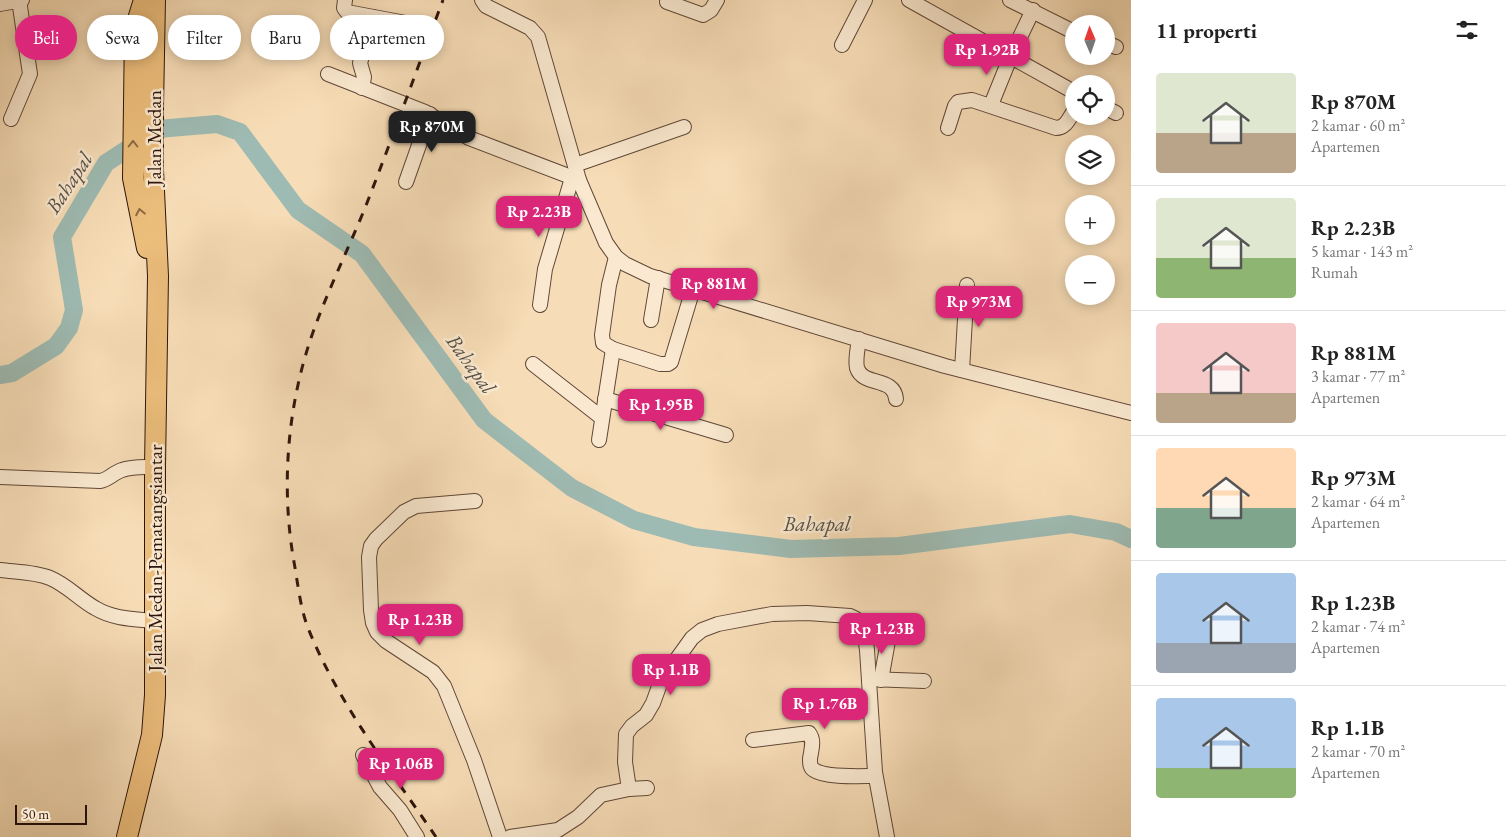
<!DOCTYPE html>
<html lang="id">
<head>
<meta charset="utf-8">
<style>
	:root { --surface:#fff; --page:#f2f2f2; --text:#222; --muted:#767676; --line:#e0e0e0; --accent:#db2777 }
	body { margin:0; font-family:"EB Garamond",serif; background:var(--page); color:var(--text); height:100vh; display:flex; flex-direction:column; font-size:19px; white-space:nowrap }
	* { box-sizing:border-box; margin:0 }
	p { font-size:16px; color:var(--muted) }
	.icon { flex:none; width:28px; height:28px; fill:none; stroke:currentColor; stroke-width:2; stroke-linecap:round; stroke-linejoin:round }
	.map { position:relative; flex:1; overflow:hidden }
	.panel { display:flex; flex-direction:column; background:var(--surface); width:375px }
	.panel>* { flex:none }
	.banner { position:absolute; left:15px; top:15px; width:475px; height:45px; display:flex; gap:10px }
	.needle { width:32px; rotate:358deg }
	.fabs { position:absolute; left:1065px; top:15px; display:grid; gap:10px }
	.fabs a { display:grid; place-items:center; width:50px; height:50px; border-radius:50%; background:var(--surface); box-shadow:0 2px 12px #0003; font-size:25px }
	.scale { position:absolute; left:15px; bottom:12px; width:72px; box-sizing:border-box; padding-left:5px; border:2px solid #2e150c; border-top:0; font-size:14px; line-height:18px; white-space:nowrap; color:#2e150c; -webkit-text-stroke:4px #fae9d0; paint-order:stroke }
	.price { position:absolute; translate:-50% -42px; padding:0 11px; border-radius:10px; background:var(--accent); color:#fff; font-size:16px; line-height:32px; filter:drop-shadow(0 1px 2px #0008) }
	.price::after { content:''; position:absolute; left:50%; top:30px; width:15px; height:11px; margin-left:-8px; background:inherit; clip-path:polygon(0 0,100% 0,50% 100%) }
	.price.selected { background:#222; color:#fff }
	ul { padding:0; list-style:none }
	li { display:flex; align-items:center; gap:15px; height:125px; padding:0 25px }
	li+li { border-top:1px solid var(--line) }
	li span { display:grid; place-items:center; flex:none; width:140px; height:100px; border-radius:5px; color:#555 }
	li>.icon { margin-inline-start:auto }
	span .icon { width:60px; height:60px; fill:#fffc; stroke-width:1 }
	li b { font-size:21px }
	h2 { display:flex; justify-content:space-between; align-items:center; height:60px; padding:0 25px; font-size:21px }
	.pill { padding:0 18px; border-radius:22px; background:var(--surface); box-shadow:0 2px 12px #0003; font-size:18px; line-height:45px }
	.pill.selected { background:var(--accent); color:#fff }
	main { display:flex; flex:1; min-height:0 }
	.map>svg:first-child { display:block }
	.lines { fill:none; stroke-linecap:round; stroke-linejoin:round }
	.river { stroke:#9ebbb3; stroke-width:18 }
	.minor-casing { stroke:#604737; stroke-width:16 }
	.highway-casing { stroke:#2e150c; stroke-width:22 }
	.minor { stroke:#fae9d0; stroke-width:14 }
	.highway { stroke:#ecbe7c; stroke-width:20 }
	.rail { stroke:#2e150c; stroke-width:3; stroke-dasharray:9 9; stroke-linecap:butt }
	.oneway { stroke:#8d6a44 }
	.labels { text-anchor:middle; stroke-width:5; stroke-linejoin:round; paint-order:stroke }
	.street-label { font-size:20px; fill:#2e150c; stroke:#fae9d0 }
	.water-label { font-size:21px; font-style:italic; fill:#554f46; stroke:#fae9d0 }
</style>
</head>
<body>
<main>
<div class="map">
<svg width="1131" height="837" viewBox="0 0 1131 837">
	<rect width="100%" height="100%" fill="#f7ddb7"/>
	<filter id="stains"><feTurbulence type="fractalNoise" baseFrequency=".004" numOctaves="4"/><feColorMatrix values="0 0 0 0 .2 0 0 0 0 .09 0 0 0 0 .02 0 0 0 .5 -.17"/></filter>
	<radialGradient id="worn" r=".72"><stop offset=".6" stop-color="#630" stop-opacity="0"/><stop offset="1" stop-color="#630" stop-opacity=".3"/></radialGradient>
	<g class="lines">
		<polyline class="river" points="0,375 12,373 56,346 69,328 74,310 62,237 106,163 158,129 217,124 240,132 298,210 362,254 484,420 572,488 634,520 694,537 791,549 899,546 1070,524 1116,532 1131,539"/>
		<g class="minor-casing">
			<g id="minor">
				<polyline points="345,0 344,8 347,12 411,24"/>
				<polyline points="482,0 486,6 530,28 538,37 579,180 606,243 616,257 625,264 650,276 945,366 1131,413"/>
				<polyline points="909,0 1074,92"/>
				<polyline points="1010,0 1074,32"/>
				<polyline points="667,2 703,15 711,10 717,0"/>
				<polyline points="0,4 22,0"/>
				<polyline points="1106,43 1116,47"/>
				<polyline points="842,45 865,0"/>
				<polyline points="328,74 425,112 469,138 579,180"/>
				<polyline points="362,88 364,77 360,63 373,17"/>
				<polyline points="991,105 1010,58 1033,10"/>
				<polyline points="1106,108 1116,113"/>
				<polyline points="11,119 30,74 19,0"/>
				<path d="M948,128l7,-22 3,-4 14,-2 84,28c10,0 13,-10 18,-17"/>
				<polyline points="575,165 684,127"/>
				<polyline points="406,182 430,114"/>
				<polyline points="540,305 545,269 572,178"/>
				<polyline points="651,320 658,278"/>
				<path d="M859,339c-1,9 -4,20 -2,29 6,19 37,8 39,31"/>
				<polyline points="613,349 603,343 602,335 609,285 616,257"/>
				<polyline points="533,364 602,418"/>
				<polyline points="962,370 967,285"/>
				<polyline points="605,399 726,435"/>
				<polyline points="599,440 613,349 660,364 668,364 671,362 693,289"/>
				<path d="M0,477l100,4c8,-1 13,-8 22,-11 10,-4 22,-3 33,-3"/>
				<polyline points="475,501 416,506 404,512 376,539 371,546 369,557 371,610 373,623 377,632 386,641 433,672 444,686 474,760 500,837"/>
				<path d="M0,570c16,2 35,2 50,8 17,7 29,21 45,30 18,11 39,11 60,13"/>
				<polyline points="869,679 924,681"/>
				<polyline points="881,680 888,641 895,633"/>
				<path d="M753,740l56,-7c6,8 2,17 1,26 0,4 0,9 4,11 11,8 47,6 61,6"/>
				<polyline points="363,755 380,787 400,810 417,837"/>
				<polyline points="629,789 625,762 626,734 632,726 646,715 653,703 661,681 692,638 702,630 718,624 772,614 807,613 850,616 856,619 864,629 867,650 875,772 887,837"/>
				<polyline points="510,837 558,830 578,817 601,795 629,789 647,788"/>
			</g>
		</g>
		<g class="highway-casing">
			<g id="highway">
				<polyline points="144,0 135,29 133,178 147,248"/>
				<polyline points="127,837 152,735 155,695 155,467 158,276 153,170 153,107 155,0"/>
			</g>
		</g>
		<use href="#minor" class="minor"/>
		<use href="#highway" class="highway"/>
		<path class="rail" d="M436,837c-45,-66 -98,-134 -128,-209 -8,-21 -10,-44 -14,-66 -13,-74 -7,-153 17,-224 15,-44 36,-86 54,-130 27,-69 52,-139 78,-208"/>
	</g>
	<defs><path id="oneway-chevron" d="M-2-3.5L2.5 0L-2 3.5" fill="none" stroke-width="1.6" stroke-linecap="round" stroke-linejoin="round" transform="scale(1.25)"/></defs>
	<g class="oneway">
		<use href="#oneway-chevron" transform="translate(133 144) rotate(-90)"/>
		<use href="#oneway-chevron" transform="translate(140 212) rotate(-101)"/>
	</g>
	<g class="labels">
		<g class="street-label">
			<text transform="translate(154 138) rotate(-90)" y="7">Jalan Medan</text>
			<text transform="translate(155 558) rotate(-90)" y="7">Jalan Medan-Pematangsiantar</text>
		</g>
		<g class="water-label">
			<text transform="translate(69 183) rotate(-57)" y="7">Bahapal</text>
			<text transform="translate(471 364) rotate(54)" y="7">Bahapal</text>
			<text x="817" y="531">Bahapal</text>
		</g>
	</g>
	<rect width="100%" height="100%" filter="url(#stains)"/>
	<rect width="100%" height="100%" fill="url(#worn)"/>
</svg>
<div class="fabs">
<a><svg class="needle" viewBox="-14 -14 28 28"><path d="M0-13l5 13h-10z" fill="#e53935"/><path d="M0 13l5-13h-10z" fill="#767676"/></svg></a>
<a><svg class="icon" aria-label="locate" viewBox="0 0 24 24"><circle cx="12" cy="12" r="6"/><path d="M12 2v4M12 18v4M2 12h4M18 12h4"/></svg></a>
<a><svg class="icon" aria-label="layers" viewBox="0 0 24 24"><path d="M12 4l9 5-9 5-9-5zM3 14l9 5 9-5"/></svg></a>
<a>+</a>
<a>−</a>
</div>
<div class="scale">50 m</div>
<b class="price" style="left:987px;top:76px">Rp 1.92B</b>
<b class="price selected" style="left:432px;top:153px">Rp 870M</b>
<b class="price" style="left:539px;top:238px">Rp 2.23B</b>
<b class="price" style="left:714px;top:310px">Rp 881M</b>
<b class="price" style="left:979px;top:328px">Rp 973M</b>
<b class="price" style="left:661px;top:431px">Rp 1.95B</b>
<b class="price" style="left:420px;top:646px">Rp 1.23B</b>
<b class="price" style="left:882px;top:655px">Rp 1.23B</b>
<b class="price" style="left:671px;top:696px">Rp 1.1B</b>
<b class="price" style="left:825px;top:730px">Rp 1.76B</b>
<b class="price" style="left:401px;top:790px">Rp 1.06B</b>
<div class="banner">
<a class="pill selected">Beli</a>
<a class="pill">Sewa</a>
<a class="pill">Filter</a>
<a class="pill">Baru</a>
<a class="pill">Apartemen</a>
</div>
</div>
<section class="panel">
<h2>11 properti<svg class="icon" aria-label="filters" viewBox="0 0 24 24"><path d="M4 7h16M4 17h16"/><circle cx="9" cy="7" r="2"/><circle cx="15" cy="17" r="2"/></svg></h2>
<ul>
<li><span style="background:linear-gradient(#dfe7d0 60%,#b9a48a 0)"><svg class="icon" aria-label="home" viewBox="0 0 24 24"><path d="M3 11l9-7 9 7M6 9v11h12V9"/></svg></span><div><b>Rp 870M</b><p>2 kamar · 60 m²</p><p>Apartemen</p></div></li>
<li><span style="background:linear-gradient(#dfe7d0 60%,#8fb573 0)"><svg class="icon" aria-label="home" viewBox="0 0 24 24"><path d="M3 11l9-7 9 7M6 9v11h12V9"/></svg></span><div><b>Rp 2.23B</b><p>5 kamar · 143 m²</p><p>Rumah</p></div></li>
<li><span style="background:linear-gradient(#f6c9c9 70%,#b9a48a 0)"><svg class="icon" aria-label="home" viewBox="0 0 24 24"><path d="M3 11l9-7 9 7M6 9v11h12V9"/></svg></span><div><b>Rp 881M</b><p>3 kamar · 77 m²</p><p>Apartemen</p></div></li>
<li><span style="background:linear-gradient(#ffd9b3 60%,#7fa58c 0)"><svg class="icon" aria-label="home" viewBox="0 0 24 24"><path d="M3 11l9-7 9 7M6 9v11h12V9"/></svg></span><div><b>Rp 973M</b><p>2 kamar · 64 m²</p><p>Apartemen</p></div></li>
<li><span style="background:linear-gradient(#a9c7e8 70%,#9aa5b1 0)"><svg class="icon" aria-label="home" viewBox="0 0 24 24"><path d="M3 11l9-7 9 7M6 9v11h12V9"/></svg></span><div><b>Rp 1.23B</b><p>2 kamar · 74 m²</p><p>Apartemen</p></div></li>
<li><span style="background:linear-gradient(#a9c7e8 70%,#8fb573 0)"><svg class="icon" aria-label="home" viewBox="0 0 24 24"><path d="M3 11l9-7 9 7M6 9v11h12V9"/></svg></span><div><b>Rp 1.1B</b><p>2 kamar · 70 m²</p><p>Apartemen</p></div></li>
</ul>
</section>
</main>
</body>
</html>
